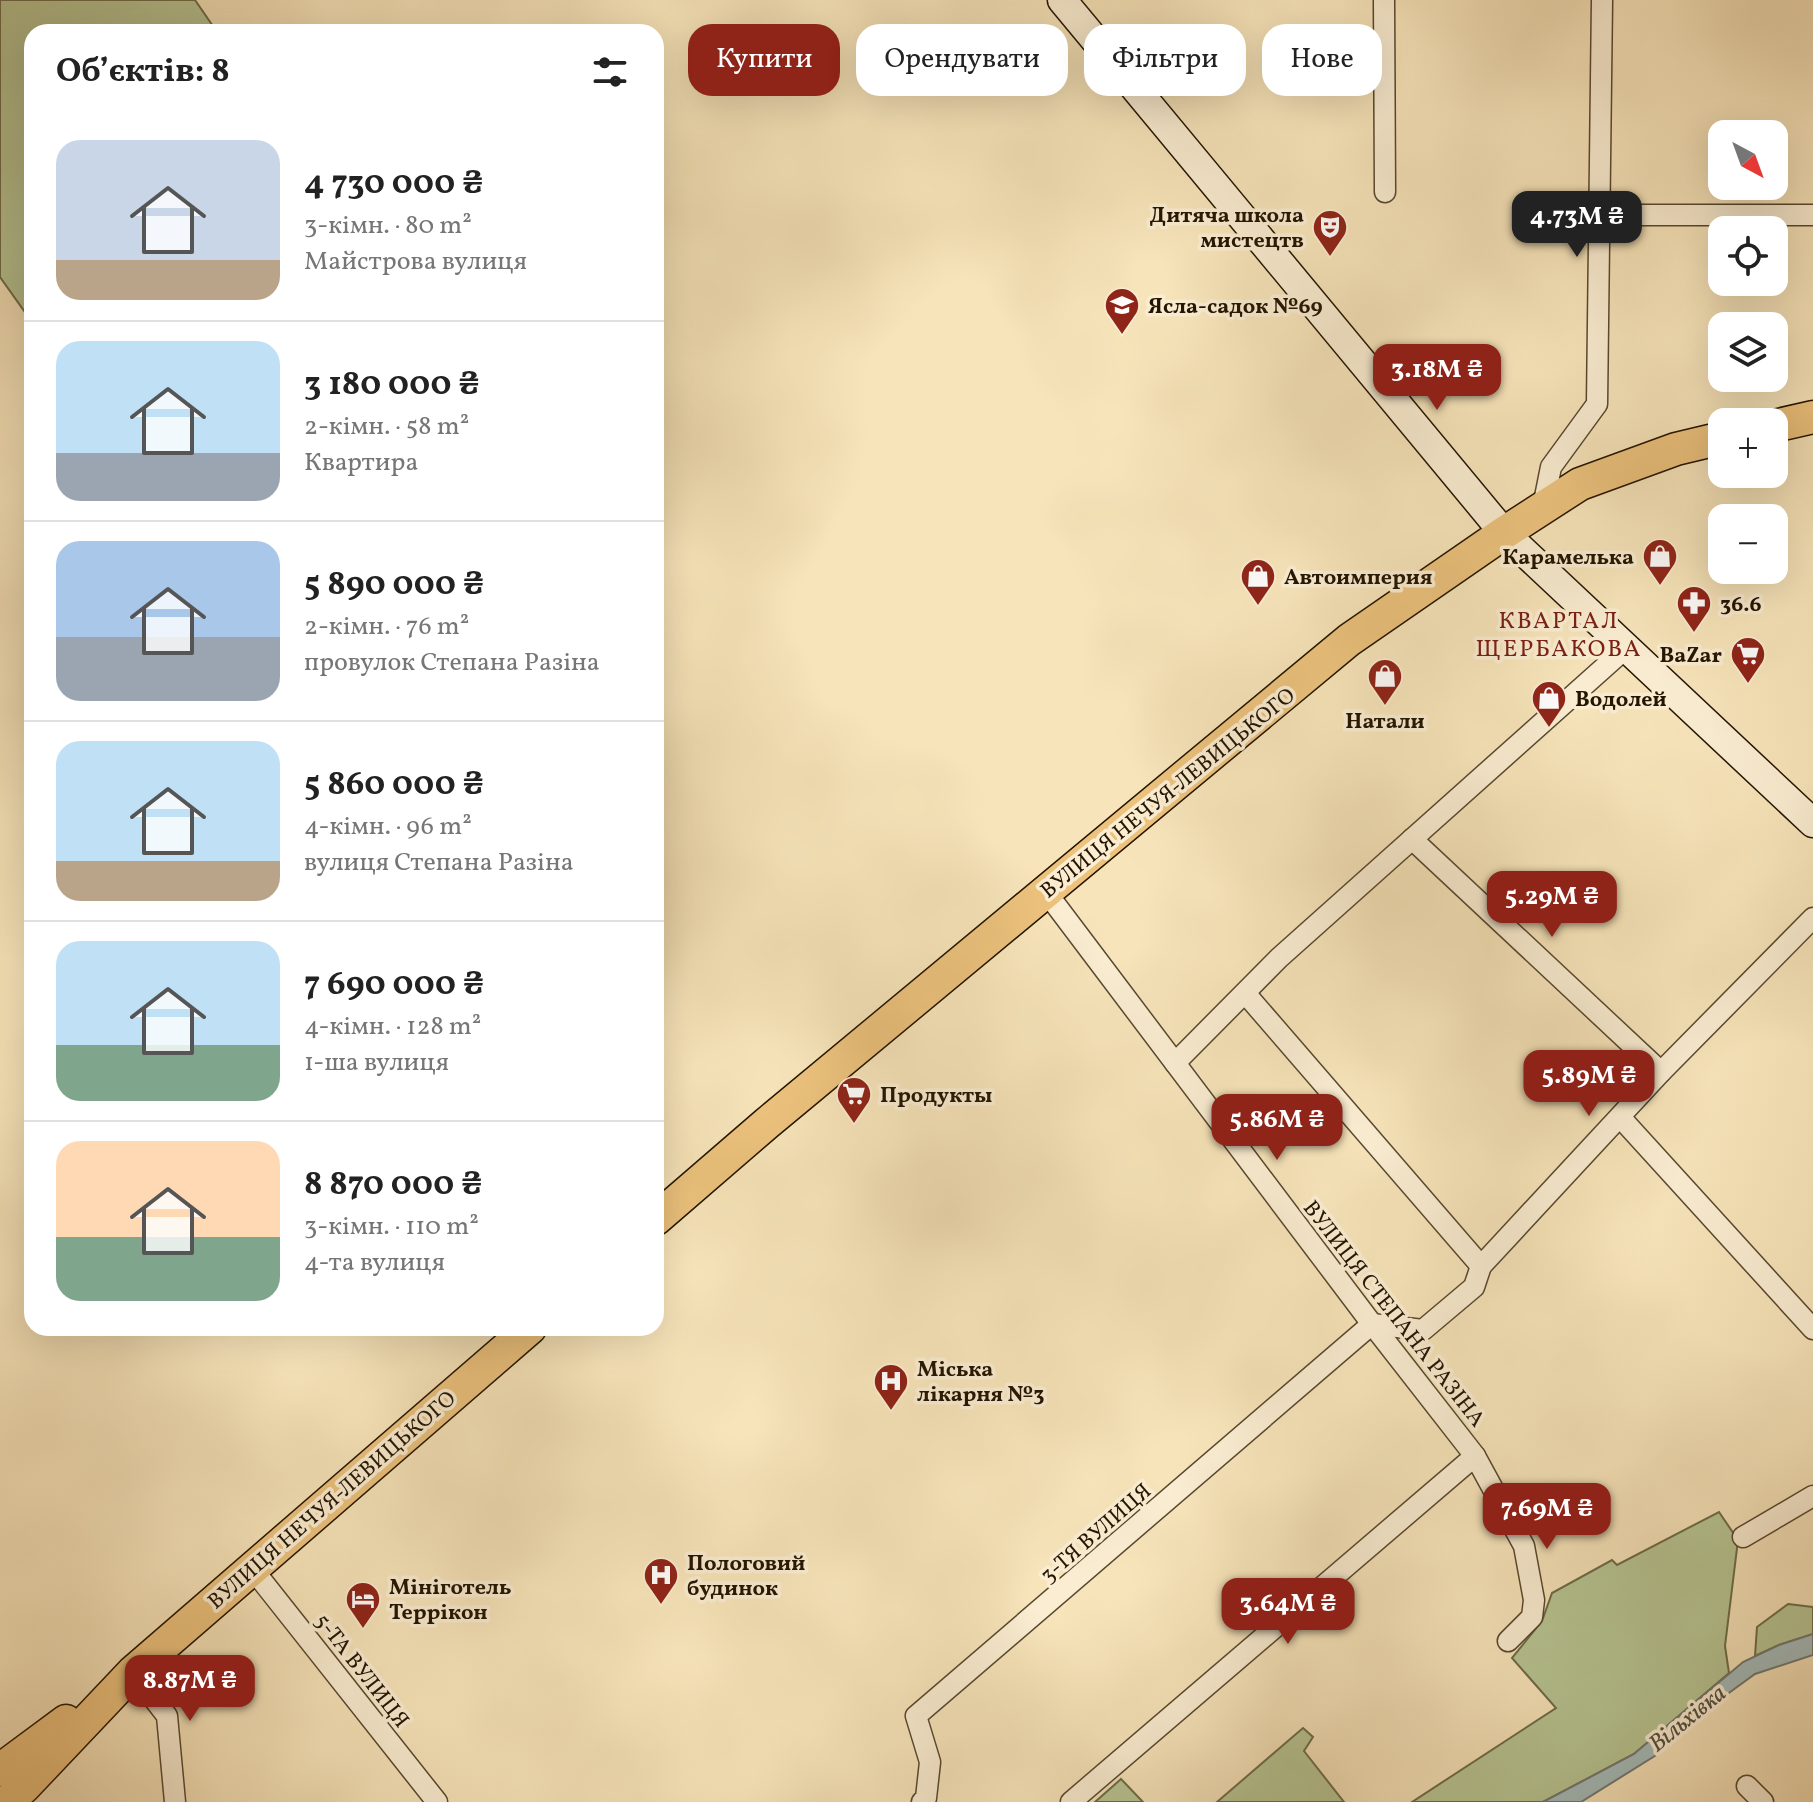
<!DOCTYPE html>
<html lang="uk">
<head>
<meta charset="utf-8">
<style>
	:root { --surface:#fff; --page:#f2f2f2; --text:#222; --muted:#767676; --line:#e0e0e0; --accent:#8f2418 }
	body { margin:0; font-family:Vollkorn,serif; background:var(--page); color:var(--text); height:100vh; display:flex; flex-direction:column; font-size:30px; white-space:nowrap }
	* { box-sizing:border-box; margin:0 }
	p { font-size:26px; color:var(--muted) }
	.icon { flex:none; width:44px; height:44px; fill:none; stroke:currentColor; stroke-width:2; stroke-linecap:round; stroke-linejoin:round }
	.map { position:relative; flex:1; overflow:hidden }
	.drawer { position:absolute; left:24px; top:24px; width:640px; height:1312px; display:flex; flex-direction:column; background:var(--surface); border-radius:24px; box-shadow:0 8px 32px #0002 }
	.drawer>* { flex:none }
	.top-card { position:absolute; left:688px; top:24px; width:760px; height:72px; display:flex; gap:16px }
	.needle { width:52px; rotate:139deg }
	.fabs { position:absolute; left:1708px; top:120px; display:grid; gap:16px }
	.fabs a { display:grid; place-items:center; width:80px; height:80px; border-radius:16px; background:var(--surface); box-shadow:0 8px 32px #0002; font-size:40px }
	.price { position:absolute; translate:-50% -68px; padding:0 18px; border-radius:16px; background:var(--accent); color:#fff; font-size:26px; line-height:52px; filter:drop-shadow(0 2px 4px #0008) }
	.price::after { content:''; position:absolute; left:50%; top:48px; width:24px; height:18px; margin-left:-12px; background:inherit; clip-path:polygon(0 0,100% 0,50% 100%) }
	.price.on { background:#222; color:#fff }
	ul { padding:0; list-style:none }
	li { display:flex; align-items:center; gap:24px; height:200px; padding:0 32px }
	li+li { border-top:2px solid var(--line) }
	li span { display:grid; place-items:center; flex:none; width:224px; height:160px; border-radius:24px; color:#555 }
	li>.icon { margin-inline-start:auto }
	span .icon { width:96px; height:96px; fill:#fffc; stroke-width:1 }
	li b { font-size:34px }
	h2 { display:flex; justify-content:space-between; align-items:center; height:96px; padding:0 32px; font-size:34px }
	.pill { padding:0 28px; border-radius:24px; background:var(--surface); box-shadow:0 8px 32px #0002; font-size:28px; line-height:72px }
	.pill.on { background:var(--accent); color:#fff }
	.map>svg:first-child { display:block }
	.green { fill:#b7c594; stroke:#6d6c4a; stroke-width:2 }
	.water { fill:#a3bbbb; stroke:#707871; stroke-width:2 }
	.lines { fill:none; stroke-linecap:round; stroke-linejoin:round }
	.street-casing { stroke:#58482f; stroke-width:23 }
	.secondary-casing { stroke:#231401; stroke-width:31 }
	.primary-casing { stroke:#231401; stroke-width:35 }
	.street { stroke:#faedd2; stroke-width:20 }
	.secondary { stroke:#faedd2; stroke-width:28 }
	.primary { stroke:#ecc27d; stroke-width:32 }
	.labels { text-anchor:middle; stroke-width:7; stroke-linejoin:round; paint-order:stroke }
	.poi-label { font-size:22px; font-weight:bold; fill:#231401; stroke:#faedd2; text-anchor:start }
	.street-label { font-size:22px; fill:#231401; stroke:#faedd2 }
	.neighbourhood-label { font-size:24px; letter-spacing:2px; fill:#7a1f14; stroke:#faedd2 }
	.water-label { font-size:24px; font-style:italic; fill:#504e42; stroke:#faedd2 }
</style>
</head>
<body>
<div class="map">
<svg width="1813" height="1802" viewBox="0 0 1813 1802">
	<rect width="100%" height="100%" fill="#f7e4ba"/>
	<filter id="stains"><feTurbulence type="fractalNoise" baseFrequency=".0025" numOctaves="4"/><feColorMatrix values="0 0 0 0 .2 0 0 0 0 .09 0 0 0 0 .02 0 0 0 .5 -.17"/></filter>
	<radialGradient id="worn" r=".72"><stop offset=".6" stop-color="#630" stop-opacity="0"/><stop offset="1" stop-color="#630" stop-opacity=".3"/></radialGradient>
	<g class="green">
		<polygon points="0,0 195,0 217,32 32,32 32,322 0,277"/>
		<polygon points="1719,1512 1738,1540 1725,1646 1729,1673 1634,1754 1543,1802 1412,1802 1556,1708 1512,1658 1542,1621 1552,1593 1612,1560 1617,1565"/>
		<polygon points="1788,1604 1813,1607 1813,1634 1779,1645 1755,1656 1757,1627"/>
		<polygon points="1303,1728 1313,1737 1304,1751 1344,1802 1217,1802"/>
		<polygon points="1121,1779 1143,1802 1095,1802"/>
	</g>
	<polygon class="water" points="1813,1634 1813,1655 1755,1674 1711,1706 1658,1754 1581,1802 1543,1802 1634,1754 1743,1662 1779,1645"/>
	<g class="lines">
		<g class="street-casing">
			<g id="street">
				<polyline points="1384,0 1385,192"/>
				<polyline points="1600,215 1813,215"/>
				<polyline points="1543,507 1551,467 1597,404 1602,0"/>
				<polyline points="1412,839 1661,1072"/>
				<polyline points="1046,892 1372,1324 1475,1456 1524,1546 1534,1600 1532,1617 1508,1641"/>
				<polyline points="1245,993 1481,1266"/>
				<polyline points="1175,1063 1279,958 1626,648"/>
				<polyline points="1620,1117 1813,1329"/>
				<polyline points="1743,1537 1813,1496"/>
				<polyline points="251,1567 437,1802"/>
				<polyline points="133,1672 167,1716 175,1802"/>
				<polyline points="1747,1786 1763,1802"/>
				<polyline points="922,1802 926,1798 930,1762 916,1716 1372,1324 1423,1330 1474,1287 1481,1266 1661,1072 1813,918"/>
				<polyline points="1071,1802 1475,1456"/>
			</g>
		</g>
		<g class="secondary-casing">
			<polyline id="secondary" points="1062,0 1504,533 1813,823"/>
		</g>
		<g class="primary-casing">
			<g id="primary">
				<polyline points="1774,426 1813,417"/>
				<polyline points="656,1219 766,1124 1349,640 1504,533 1580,484 1676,449 1722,438"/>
				<polyline points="0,1770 66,1721"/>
				<polyline points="7,1802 24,1787 133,1672 530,1328"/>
			</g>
		</g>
		<use href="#street" class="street"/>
		<use href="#secondary" class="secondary"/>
		<use href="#primary" class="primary"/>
	</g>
	<defs>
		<g id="theatre-pin" transform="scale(1.8)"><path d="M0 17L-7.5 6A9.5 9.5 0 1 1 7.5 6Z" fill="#8f2418" stroke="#faedd2"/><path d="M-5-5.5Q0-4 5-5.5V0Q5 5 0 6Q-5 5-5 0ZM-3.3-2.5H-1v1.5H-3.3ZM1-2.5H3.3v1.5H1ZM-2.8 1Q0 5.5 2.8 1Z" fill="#fff"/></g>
		<g id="school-pin" transform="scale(1.8)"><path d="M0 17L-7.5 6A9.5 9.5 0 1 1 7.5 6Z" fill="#8f2418" stroke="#faedd2"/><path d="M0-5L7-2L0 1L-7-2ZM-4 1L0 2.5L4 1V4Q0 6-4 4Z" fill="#fff"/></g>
		<g id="shop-pin" transform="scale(1.8)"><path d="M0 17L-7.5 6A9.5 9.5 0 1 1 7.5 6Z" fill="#8f2418" stroke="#faedd2"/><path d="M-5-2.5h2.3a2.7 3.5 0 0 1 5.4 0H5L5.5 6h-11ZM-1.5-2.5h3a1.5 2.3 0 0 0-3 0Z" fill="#fff"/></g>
		<g id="pharmacy-pin" transform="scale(1.8)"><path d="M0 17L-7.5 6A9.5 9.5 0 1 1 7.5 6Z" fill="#8f2418" stroke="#faedd2"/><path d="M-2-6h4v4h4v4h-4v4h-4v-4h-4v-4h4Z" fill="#fff"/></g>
		<g id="supermarket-pin" transform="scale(1.8)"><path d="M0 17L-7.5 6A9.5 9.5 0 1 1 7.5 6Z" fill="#8f2418" stroke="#faedd2"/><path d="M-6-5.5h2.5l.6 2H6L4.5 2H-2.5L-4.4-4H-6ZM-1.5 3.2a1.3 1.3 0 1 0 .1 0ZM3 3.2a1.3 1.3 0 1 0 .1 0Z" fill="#fff"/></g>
		<g id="hospital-pin" transform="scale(1.8)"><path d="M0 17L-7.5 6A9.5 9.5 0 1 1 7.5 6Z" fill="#8f2418" stroke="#faedd2"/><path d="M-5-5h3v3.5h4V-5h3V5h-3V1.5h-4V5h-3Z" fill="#fff"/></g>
		<g id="hotel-pin" transform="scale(1.8)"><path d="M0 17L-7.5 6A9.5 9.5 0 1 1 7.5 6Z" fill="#8f2418" stroke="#faedd2"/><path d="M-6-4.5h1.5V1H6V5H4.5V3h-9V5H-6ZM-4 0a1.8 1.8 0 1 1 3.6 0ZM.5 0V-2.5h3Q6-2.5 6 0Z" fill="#fff"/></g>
	</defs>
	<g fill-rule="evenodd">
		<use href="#theatre-pin" x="1330" y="227"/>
		<use href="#school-pin" x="1122" y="305"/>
		<use href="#shop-pin" x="1660" y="556"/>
		<use href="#shop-pin" x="1258" y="576"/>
		<use href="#pharmacy-pin" x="1694" y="603"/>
		<use href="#supermarket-pin" x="1748" y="654"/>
		<use href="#shop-pin" x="1385" y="676"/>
		<use href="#shop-pin" x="1549" y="698"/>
		<use href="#supermarket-pin" x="854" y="1094"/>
		<use href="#hospital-pin" x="891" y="1381"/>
		<use href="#hospital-pin" x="661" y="1575"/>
		<use href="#hotel-pin" x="363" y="1599"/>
	</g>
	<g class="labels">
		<g class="poi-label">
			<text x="1304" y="222" text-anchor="end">Дитяча школа<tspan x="1304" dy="25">мистецтв</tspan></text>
			<text x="1148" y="313">Ясла-садок №69</text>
			<text x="1634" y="564" text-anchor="end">Карамелька</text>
			<text x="1284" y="584">Автоимперия</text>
			<text x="1720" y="611">36.6</text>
			<text x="1722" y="662" text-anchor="end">BaZar</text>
			<text x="1575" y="706">Водолей</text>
			<text x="1385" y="728" text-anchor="middle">Натали</text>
			<text x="880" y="1102">Продукты</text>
			<text x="917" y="1376">Міська<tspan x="917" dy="25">лікарня №3</tspan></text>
			<text x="687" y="1570">Пологовий<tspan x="687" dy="25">будинок</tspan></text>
			<text x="389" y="1594">Мініготель<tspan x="389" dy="25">Террікон</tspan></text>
		</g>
		<g class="street-label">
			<text transform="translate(1167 792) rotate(-39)" y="8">ВУЛИЦЯ НЕЧУЯ-ЛЕВИЦЬКОГО</text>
			<text transform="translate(1395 1313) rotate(52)" y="8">ВУЛИЦЯ СТЕПАНА РАЗІНА</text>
			<text transform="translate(331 1499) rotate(-41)" y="8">ВУЛИЦЯ НЕЧУЯ-ЛЕВИЦЬКОГО</text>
			<text transform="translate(1095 1532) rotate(-41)" y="8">3-ТЯ ВУЛИЦЯ</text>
			<text transform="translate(363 1670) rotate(52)" y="8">5-ТА ВУЛИЦЯ</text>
		</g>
		<g class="neighbourhood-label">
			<text x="1559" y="628">КВАРТАЛ<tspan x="1559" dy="28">ЩЕРБАКОВА</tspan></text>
		</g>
		<g class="water-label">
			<text transform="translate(1687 1718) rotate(-39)" y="8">Вільхівка</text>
		</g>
	</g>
	<rect width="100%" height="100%" filter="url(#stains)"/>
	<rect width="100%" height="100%" fill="url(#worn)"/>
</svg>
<div class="fabs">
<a><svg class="needle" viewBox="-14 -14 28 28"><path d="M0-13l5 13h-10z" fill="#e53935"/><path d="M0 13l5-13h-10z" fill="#767676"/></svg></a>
<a><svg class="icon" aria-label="locate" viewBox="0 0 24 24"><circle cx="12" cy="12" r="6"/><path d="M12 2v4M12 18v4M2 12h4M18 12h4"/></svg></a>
<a><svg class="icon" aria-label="layers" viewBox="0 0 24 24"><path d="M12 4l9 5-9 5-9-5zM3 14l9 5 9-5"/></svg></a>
<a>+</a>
<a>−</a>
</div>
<b class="price on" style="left:1577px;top:259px">4.73M ₴</b>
<b class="price" style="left:1437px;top:412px">3.18M ₴</b>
<b class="price" style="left:1552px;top:939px">5.29M ₴</b>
<b class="price" style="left:1589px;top:1118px">5.89M ₴</b>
<b class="price" style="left:1277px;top:1162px">5.86M ₴</b>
<b class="price" style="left:1547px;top:1551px">7.69M ₴</b>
<b class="price" style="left:1288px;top:1646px">3.64M ₴</b>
<b class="price" style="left:190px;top:1723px">8.87M ₴</b>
<div class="top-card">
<a class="pill on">Купити</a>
<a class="pill">Орендувати</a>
<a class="pill">Фільтри</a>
<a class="pill">Нове</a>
</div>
<section class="drawer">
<h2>Об’єктів: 8<svg class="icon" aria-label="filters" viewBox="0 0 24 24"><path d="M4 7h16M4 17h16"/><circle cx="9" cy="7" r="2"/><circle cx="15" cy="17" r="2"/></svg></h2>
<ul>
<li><span style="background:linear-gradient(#c9d6e8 75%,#b9a48a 0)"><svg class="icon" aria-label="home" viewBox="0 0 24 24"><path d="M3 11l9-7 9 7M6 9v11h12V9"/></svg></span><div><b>4 730 000 ₴</b><p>3-кімн. · 80 m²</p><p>Майстрова вулиця</p></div></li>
<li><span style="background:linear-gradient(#bfe0f5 70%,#9aa5b1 0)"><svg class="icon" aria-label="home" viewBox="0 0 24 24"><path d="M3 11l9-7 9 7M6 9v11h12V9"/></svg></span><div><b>3 180 000 ₴</b><p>2-кімн. · 58 m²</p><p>Квартира</p></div></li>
<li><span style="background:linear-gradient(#a9c7e8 60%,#9aa5b1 0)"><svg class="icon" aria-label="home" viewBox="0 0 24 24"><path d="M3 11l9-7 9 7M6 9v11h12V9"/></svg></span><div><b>5 890 000 ₴</b><p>2-кімн. · 76 m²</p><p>провулок Степана Разіна</p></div></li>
<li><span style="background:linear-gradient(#bfe0f5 75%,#b9a48a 0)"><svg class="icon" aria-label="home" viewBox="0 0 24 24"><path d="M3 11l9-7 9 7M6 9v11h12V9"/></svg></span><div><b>5 860 000 ₴</b><p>4-кімн. · 96 m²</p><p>вулиця Степана Разіна</p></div></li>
<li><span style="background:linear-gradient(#bfe0f5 65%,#7fa58c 0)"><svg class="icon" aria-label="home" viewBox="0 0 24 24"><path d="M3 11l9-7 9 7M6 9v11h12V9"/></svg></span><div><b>7 690 000 ₴</b><p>4-кімн. · 128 m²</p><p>1-ша вулиця</p></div></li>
<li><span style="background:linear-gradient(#ffd9b3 60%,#7fa58c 0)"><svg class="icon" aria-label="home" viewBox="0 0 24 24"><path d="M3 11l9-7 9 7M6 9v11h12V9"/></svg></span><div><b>8 870 000 ₴</b><p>3-кімн. · 110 m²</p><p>4-та вулиця</p></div></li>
</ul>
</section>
</div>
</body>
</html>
